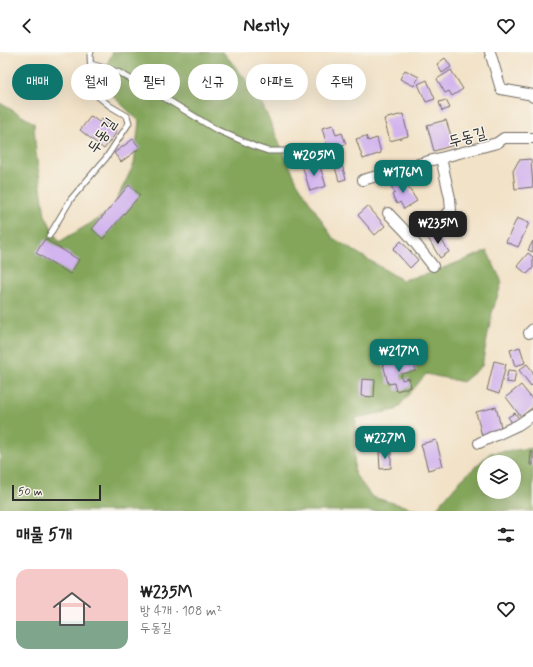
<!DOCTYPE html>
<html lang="ko">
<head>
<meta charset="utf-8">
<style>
	:root { --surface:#fff; --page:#f6f6f6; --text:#222; --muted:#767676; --accent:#0f766e }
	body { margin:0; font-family:Mynerve,"Poor Story",sans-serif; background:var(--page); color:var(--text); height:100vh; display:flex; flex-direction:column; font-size:15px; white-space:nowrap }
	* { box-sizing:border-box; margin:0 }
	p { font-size:13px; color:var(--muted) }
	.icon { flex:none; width:22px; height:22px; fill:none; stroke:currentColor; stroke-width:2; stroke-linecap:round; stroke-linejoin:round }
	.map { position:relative; height:459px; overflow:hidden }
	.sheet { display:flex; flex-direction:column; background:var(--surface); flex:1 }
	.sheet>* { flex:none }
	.top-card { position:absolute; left:12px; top:12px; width:509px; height:36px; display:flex; gap:8px }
	.fabs { position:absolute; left:477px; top:403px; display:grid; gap:8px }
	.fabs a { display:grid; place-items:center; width:44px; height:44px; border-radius:50%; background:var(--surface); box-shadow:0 4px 16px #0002; font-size:20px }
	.scale { position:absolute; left:12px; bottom:10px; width:89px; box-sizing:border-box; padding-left:4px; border:2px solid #2b2b2b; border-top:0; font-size:11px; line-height:14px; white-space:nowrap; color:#2b2b2b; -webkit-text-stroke:3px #f7f3e8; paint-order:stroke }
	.price { position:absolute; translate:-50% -34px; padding:0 9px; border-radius:8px; background:var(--accent); color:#fff; font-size:13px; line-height:26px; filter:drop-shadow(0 1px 2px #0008) }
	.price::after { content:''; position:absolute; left:50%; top:24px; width:12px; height:9px; margin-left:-6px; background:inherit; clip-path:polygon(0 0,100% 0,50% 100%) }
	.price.selected { background:#222; color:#fff }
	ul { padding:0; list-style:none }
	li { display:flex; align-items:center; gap:12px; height:100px; padding:0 16px }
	li span { display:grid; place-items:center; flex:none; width:112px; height:80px; border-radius:12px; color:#555 }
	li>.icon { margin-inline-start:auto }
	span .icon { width:48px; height:48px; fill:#fffc; stroke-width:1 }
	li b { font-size:17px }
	h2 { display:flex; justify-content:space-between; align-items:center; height:48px; padding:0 16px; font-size:17px }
	.chip { padding:0 14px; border-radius:18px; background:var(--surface); box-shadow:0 4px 16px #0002; font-size:14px; line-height:36px }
	.chip.selected { background:var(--accent); color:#fff }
	header { display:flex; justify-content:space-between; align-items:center; height:52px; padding:0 16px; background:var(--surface); font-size:18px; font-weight:700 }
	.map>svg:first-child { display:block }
	.forest { fill:#83a65a; stroke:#576842; fill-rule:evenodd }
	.building { fill:#d2b4ee }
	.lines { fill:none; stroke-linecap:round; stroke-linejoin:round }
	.lane-casing { stroke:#716b62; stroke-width:7 }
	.street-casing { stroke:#716b62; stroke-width:12 }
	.lane { stroke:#fff; stroke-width:5 }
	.street { stroke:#fff; stroke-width:10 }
	.labels { text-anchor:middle; stroke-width:3; stroke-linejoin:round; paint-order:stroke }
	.street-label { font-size:16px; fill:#2b2b2b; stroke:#f7f3e8 }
</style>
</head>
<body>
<header><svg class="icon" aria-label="back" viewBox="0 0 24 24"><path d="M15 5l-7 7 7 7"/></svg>Nestly<svg class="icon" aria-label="heart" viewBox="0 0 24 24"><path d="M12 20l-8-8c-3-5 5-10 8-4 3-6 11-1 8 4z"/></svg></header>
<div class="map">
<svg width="533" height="459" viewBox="0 0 533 459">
	<rect width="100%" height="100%" fill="#f7f3e8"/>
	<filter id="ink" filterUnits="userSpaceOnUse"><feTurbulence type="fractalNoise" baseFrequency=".025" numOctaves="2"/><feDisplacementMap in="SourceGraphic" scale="8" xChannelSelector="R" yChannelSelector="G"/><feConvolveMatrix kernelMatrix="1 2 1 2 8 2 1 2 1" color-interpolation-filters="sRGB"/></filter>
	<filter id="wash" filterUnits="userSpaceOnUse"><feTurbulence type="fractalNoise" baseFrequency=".012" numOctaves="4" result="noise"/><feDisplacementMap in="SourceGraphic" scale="16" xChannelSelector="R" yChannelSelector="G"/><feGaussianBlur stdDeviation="0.9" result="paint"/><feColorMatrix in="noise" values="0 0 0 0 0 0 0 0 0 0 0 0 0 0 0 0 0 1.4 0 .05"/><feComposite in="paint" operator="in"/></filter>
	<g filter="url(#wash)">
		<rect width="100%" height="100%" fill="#f2e2c7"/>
		<g class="forest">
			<polygon points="113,0 223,0 257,41 297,130 333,186 402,228 428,222 487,199 502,230 492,261 482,314 463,330 426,322 396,358 356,366 354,421 372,445 422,459 0,459 0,51 34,71 36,101 45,163 59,190 111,159 134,112 139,69 98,30"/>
			<path d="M533,396v63h-99l23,-27 33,-31zM484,410h30v30h-30z"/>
		</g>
		<g id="blocks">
			<g class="building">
				<polygon points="445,6 451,15 442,21 437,12"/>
				<polygon points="405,18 419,25 414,34 400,27"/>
				<polygon points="451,18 463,37 452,44 449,39 445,41 437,27"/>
				<polygon points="427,28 435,47 426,50 418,32"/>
				<polygon points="446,48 450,56 442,59 439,50"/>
				<polygon points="403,62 408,84 390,89 384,67"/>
				<polygon points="91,64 99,70 102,67 117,80 104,97 80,78"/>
				<polygon points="446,68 454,93 434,99 427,73"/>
				<polygon points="333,73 336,83 342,81 346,92 340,94 341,98 329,101 322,76"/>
				<polygon points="366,84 368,89 377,86 381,101 363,107 356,87"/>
				<polygon points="133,87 140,96 121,110 114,101"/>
				<polygon points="306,97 310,111 302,114 297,100"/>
				<polygon points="340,106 346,127 339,129 333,108"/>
				<polygon points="531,107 533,135 515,137 513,119 519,108"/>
				<polygon points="319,111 326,134 310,139 303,116"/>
				<polygon points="403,127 417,149 404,157 400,150 397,152 392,143 395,141 391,134"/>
				<polygon points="129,133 140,143 103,187 92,177"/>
				<polygon points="368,154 385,174 375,183 358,163"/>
				<polygon points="517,166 529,171 518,195 506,190"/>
				<polygon points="437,180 449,200 440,206 428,186"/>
				<polygon points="45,187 79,208 70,222 36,201"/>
				<polygon points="401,189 418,208 410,216 393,197"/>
				<polygon points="533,189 533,200 528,198"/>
				<polygon points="528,201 533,205 533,216 527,222 517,214"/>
				<polygon points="520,295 525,311 515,314 510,298"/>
				<polygon points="408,305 409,309 413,308 416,319 401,322 402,328 409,326 411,335 396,339 394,331 388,332 383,311"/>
				<polygon points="494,309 506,312 499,342 487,338"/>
				<polygon points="527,312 533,320 533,332 531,334 519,318"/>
				<polygon points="508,318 516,319 514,331 506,330"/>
				<polygon points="362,327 375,328 374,345 361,344"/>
				<polygon points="521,333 533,348 533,355 521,365 506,345"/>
				<polygon points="496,355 502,379 482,384 476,360"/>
				<polygon points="515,361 520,368 513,372 508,365"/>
				<polygon points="436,388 443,414 428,418 421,392"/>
				<polygon points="391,399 391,416 380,417 379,400"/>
				<polygon points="531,400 533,400 533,413 530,413"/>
			</g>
		</g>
	</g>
	<g filter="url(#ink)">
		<use href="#blocks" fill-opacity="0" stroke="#716b62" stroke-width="1"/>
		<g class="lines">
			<g class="lane-casing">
				<g id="lane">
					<polyline points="91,12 118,20 158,42 215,77 256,95 268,99 290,99"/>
					<polyline points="49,184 71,147 106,106 129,71 127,64 110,54 95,42 91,25 90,3 91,0"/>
				</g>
			</g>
			<g class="street-casing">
				<g id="street">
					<polyline points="490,0 501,37 533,43 533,45"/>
					<polyline points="363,128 429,109 497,91 504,86 533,86"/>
					<polyline points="388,161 408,182 438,168 451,159 450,146 441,106"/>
					<polyline points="408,182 433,214"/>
					<polyline points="529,281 533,277"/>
					<polyline points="479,391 518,373 533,363"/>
				</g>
			</g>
			<use href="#lane" class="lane"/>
			<use href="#street" class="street"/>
		</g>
	</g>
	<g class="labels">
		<g class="street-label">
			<text transform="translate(101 83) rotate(-57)" y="6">두동길</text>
			<text transform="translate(467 84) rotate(-15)" y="6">두동길</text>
		</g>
	</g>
</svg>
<div class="fabs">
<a><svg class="icon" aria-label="layers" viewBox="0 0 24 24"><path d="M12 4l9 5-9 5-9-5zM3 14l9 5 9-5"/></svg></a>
</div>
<div class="scale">50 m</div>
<b class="price" style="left:314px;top:125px">₩205M</b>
<b class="price" style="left:403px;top:142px">₩176M</b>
<b class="price selected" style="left:438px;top:193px">₩235M</b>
<b class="price" style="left:399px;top:321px">₩217M</b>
<b class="price" style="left:385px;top:408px">₩227M</b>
<div class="top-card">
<a class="chip selected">매매</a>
<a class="chip">월세</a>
<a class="chip">필터</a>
<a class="chip">신규</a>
<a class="chip">아파트</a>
<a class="chip">주택</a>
</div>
</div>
<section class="sheet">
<h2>매물 5개<svg class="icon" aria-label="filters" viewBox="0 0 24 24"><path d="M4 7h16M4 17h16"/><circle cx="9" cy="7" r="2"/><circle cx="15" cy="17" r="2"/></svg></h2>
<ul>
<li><span style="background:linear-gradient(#f6c9c9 65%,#7fa58c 0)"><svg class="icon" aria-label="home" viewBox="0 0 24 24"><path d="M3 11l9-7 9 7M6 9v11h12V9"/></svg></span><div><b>₩235M</b><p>방 4개 · 108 m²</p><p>두동길</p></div><svg class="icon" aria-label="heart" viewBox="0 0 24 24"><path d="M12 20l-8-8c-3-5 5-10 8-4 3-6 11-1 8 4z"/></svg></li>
</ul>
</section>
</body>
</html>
